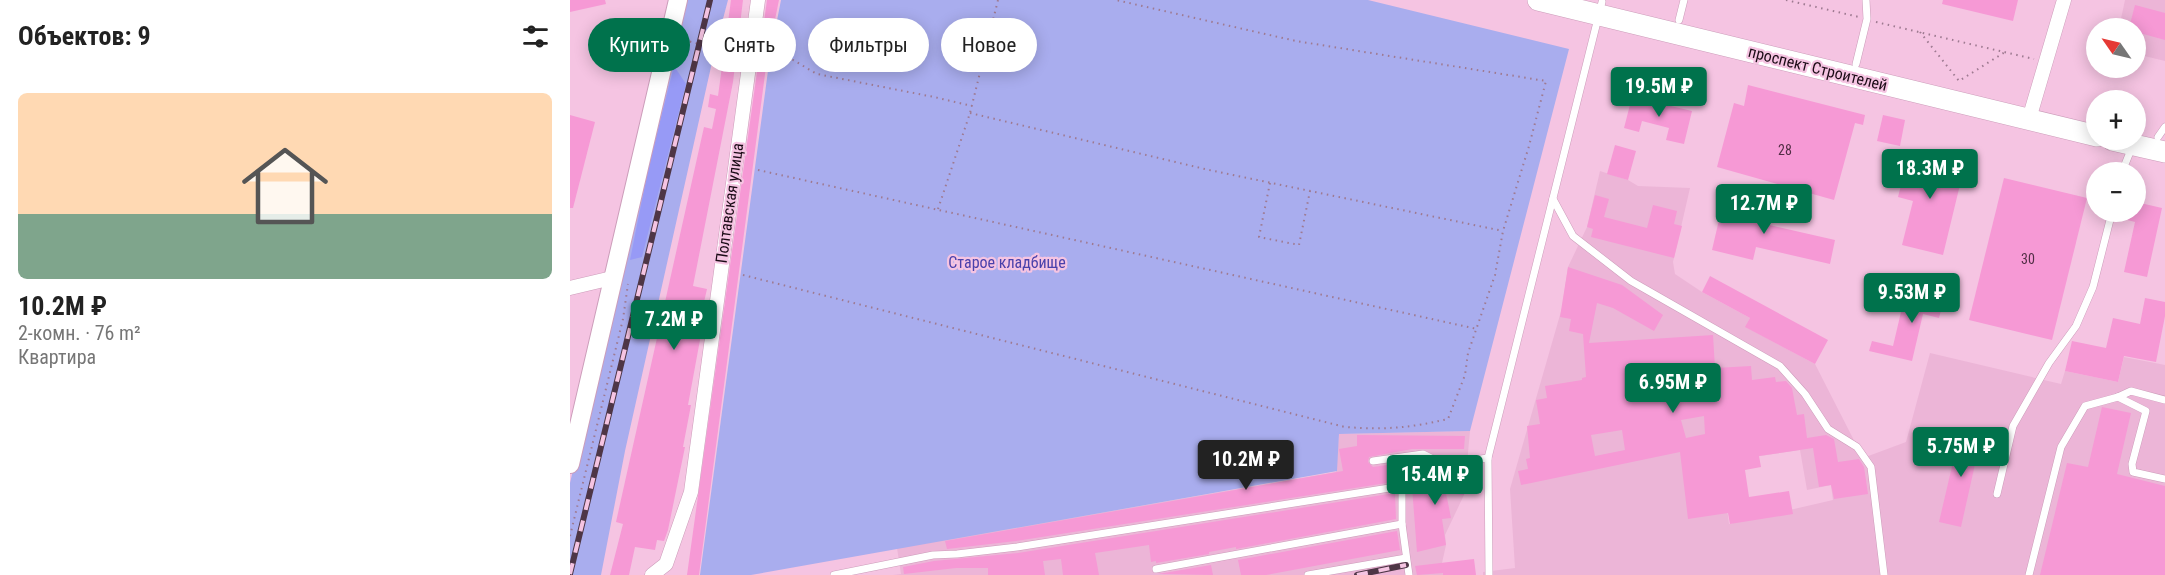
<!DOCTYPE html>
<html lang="ru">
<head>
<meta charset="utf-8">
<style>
	:root { --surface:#fff; --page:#f2f2f2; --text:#222; --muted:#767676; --line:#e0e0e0; --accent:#00724c }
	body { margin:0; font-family:"Roboto Condensed",sans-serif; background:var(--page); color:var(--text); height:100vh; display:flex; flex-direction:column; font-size:22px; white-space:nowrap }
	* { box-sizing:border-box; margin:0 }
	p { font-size:20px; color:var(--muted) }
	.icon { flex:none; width:33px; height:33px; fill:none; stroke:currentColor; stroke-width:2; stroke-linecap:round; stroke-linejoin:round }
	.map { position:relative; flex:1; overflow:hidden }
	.details { display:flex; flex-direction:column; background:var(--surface); width:570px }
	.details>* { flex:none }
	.top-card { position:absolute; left:18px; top:18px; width:570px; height:54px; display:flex; gap:12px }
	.needle { width:39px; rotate:304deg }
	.tools { position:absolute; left:1516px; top:18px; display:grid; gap:12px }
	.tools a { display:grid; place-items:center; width:60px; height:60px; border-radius:50%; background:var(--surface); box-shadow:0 3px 15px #0003; font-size:30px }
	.price { position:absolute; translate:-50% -51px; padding:0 14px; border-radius:6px; background:var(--accent); color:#fff; font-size:20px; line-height:39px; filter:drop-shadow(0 2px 3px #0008) }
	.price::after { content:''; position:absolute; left:50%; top:36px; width:18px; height:14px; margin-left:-9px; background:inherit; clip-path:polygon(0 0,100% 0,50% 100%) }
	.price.selected { background:#222; color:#fff }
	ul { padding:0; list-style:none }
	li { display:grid; align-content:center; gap:12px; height:318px; padding:0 18px }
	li+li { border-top:2px solid var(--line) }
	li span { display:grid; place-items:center; height:186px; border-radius:9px; color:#555 }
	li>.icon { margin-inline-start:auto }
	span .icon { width:108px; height:108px; fill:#fffc; stroke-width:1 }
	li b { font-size:26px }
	h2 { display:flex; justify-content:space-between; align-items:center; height:72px; padding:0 18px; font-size:26px }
	.chip { padding:0 21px; border-radius:27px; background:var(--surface); box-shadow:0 3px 15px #0003; font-size:21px; line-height:54px }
	.chip.selected { background:var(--accent); color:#fff }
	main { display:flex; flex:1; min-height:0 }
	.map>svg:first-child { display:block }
	.built { fill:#ecb5d7; fill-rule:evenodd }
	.green { fill:#a9adee }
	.forest { fill:#979af6 }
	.building { fill:#f699d5; fill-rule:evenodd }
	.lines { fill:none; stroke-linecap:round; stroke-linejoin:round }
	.lane-casing { stroke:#cc9dba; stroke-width:8 }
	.street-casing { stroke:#cc9dba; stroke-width:15 }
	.secondary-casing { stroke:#cc9dba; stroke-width:20 }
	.primary-casing { stroke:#cc9dba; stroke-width:22 }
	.path { stroke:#9e7a91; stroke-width:2; stroke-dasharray:1.5 4.5; stroke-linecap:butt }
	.lane { stroke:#fff; stroke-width:7 }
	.street { stroke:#fff; stroke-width:14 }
	.secondary { stroke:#fff; stroke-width:18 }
	.primary { stroke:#fff; stroke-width:21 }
	.rail-casing { stroke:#4e3646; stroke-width:6 }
	.rail { stroke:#f5c4e2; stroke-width:4; stroke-dasharray:11; stroke-linecap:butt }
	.labels { text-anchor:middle; stroke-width:4.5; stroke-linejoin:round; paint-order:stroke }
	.number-label { font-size:14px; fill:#522e46 }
	.street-label { font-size:16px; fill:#1b0b16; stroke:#f5c4e2 }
	.park-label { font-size:16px; fill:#4a41ab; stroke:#f5c4e2 }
</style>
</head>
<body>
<main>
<section class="details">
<h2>Объектов: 9<svg class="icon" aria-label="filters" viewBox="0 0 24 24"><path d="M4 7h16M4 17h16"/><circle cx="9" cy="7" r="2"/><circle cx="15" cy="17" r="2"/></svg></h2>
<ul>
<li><span style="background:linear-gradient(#ffd9b3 65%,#7fa58c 0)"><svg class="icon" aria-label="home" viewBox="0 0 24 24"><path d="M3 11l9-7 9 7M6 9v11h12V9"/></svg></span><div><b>10.2M ₽</b><p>2-комн. · 76 m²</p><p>Квартира</p></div></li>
</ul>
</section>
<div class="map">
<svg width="1595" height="575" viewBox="0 0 1595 575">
	<rect width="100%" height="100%" fill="#f5c4e2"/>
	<g class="built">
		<polygon points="1555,0 1595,0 1595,61 1566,54 1566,28 1549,28"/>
		<path d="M1030,171l28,9 10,6 52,2 -17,74 2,12 27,18 48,26 -4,9 69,37 48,94 43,-16 24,-89 131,31 4,-13 53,11 6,-25 41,8v210h-682v-3l32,-4 -5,-79 52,-181 6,-41 19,-40zM1230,450l7,40 24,-5 2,15 -104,24 -8,-62z"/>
		<polygon points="900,431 894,495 875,535 876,545 872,563 873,575 323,575 331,574 327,548 766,472 769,434"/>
	</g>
	<g class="green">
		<polygon points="115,0 158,0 145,49 55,451 31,575 0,575 0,483"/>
		<polygon points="211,0 798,0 999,49 900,431 769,434 767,471 181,575 130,575 200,56"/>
	</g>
	<polygon class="forest" points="104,66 116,84 72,257 60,260 79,165"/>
	<g class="building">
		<polygon points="0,0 35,0 36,4 0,12"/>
		<polygon points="161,0 173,0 163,82 123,286 137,289 128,328 132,329 118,405 121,405 113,447 115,447 98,530 94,541 87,540 85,550 65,547 59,575 40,575 53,524 46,522 134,127 142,129 146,109 138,107 140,94 148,96"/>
		<polygon points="197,0 209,0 197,59 129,575 117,575"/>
		<polygon points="1373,0 1448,0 1443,21 1372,4"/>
		<polygon points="1565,5 1595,13 1595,40 1566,32 1566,28 1559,28"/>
		<polygon points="1178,85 1295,115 1293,125 1285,123 1264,200 1147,167 1164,103 1174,106"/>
		<polygon points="1062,97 1122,111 1114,144 1096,140 1099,128 1072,121 1069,132 1054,128"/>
		<polygon points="0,115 25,122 3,208 0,208"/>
		<polygon points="1313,115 1335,120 1330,146 1307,141"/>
		<polygon points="1045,145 1066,151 1058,180 1037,174"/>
		<polygon points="1340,150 1395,164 1373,255 1332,245 1343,201 1328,197"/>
		<polygon points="1434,178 1517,198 1482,340 1399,320"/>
		<polygon points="1155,194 1177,199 1175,206 1198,211 1195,224 1265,240 1260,264 1186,247 1183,260 1142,250"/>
		<polygon points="1025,195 1039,199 1034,217 1077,228 1083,205 1107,211 1104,224 1112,226 1104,258 1021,237 1023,229 1017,227"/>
		<polygon points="1566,202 1592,208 1577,277 1554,272 1565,222 1546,217 1548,212 1566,212"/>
		<path d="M998,267l54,18 41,30 -9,16 -41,-23 -16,-5 -8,40 124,-8 2,33 36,-2 1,14 23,-3 1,5 10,-1 6,7 5,27 7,-1 3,24 19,-3 8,4 4,23 21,-3 5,8 4,27 -34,5 -3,-14 -12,2 -6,-39 -54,8 2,11 -16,3 4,27 40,-6 4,23 -63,10 -2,-11 -40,6 -8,-67 -159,33 -3,-14 10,-2 -2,-10 4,-1 -3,-32 13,-2 -4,-24 11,-2 -2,-12 37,-6v-2l4,-1 -3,-43 -14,-3 2,-12 -11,-2zM1134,416l1,18 -19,4 -5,-18zM1052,430l3,20 -30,6 -4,-21z"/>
		<polygon points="1140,276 1258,340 1245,364 1175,327 1180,318 1132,292"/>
		<polygon points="1355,286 1376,291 1369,318 1353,314 1342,361 1299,351 1302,341 1323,346 1335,295 1352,299"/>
		<polygon points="1575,298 1595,302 1595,316 1586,362 1554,356 1548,382 1495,371 1502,341 1536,348 1543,318 1570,324"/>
		<polygon points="1532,407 1561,413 1547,474 1595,486 1595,575 1470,575 1497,463 1518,467"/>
		<polygon points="1391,428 1412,433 1391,527 1369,522"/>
		<polygon points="787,435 895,436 894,449 842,449 799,457 798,462 803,467 844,461 846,470 822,475 823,482 446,541 377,549 375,541 773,471 769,449 787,446"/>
		<polygon points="898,467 894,495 876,493 881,518 872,519 876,545 847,552 842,487 874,470"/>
		<polygon points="825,493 826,519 666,549 666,547 639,552 639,554 586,563 586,561 581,562 579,545 525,553 529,575 493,575 491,559 473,561 475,575 418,575 418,568 386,568 334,574 333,567 364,561 448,553"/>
		<polygon points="827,531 830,550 696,575 671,575 668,560"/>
		<polygon points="904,559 906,575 873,575 873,573 847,575 845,566"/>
		<polygon points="641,565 643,575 588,574"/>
	</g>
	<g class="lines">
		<g class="lane-casing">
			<g id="lane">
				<polyline points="1109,20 1114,0"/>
				<polyline points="1286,64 1297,19 1296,0"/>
				<polyline points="1588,137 1595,127"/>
				<polyline points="1552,172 1562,147"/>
				<polyline points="983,199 1003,236 1061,281 1210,366 1235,394 1258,429 1287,447 1301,467 1314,575"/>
				<polyline points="1548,397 1576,411 1562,464 1563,472 1595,479"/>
				<polyline points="803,461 853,454 873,464"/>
				<polyline points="832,486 832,524 839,575"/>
				<polyline points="1427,494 1443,426 1479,363 1506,326 1523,287 1542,212"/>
				<polyline points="586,569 832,524"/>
				<polyline points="264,575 363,555 387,554 447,547 832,486 873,464 918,458"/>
				<polyline points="738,575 836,558"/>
				<polyline points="919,575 918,458 1032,2"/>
				<polyline points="1459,575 1491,447 1515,406 1548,397 1561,391 1595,400"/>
			</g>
		</g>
		<g class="street-casing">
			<g id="street">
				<polyline points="1459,119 1494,0"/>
				<polyline points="0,288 42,278"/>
				<polyline points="82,575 96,564 121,492 188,0"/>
			</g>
		</g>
		<g class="secondary-casing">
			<polyline id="secondary" points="0,464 108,0"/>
		</g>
		<g class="primary-casing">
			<g id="primary">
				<polyline points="968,0 1527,136"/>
				<polyline points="1542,140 1595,152"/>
			</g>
		</g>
		<g class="path">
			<polyline points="1216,0 1289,17"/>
			<polyline points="1306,22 1464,59"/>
			<polyline points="1350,32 1389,81 1435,52"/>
			<polyline points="114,40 129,44 160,43 170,46"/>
			<polyline points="193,54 223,60 247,74 364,97 402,106"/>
			<polyline points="400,113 639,170 933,231"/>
			<polyline points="188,170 907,329"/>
			<polyline points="700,183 689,237 729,245 740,191"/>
			<polyline points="368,209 400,113 428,0"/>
			<path d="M173,275l602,152c40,3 64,1 103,-8l17,-44 3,-22 27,-78 8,-44 26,-85 17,-65 -250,-40 -180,-41"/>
			<polyline points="0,536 53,319 58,284"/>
		</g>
		<use href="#lane" class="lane"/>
		<use href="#street" class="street"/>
		<use href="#secondary" class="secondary"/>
		<use href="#primary" class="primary"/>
		<g class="rail-casing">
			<g id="rail">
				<polyline points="0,574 140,0"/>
				<polyline points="787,575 836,565"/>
			</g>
		</g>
		<use href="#rail" class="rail"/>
	</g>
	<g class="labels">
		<g class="number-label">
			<text x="1215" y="155">28</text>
			<text x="1458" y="264">30</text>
		</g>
		<g class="street-label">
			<text transform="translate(1248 68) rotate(14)" y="6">проспект Строителей</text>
			<text transform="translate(159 203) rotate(-82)" y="6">Полтавская улица</text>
		</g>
		<g class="park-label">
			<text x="437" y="268">Старое кладбище</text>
		</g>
	</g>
</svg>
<div class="tools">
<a><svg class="needle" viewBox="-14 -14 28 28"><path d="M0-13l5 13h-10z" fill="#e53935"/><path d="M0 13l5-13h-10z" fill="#767676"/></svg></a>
<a>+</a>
<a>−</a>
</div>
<b class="price" style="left:1089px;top:118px">19.5M ₽</b>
<b class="price" style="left:1360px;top:200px">18.3M ₽</b>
<b class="price" style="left:1194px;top:235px">12.7M ₽</b>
<b class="price" style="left:1342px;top:324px">9.53M ₽</b>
<b class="price" style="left:104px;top:351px">7.2M ₽</b>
<b class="price" style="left:1103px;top:414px">6.95M ₽</b>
<b class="price" style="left:1391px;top:478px">5.75M ₽</b>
<b class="price selected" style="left:676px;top:491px">10.2M ₽</b>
<b class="price" style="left:865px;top:506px">15.4M ₽</b>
<div class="top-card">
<a class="chip selected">Купить</a>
<a class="chip">Снять</a>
<a class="chip">Фильтры</a>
<a class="chip">Новое</a>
</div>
</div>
</main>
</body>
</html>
